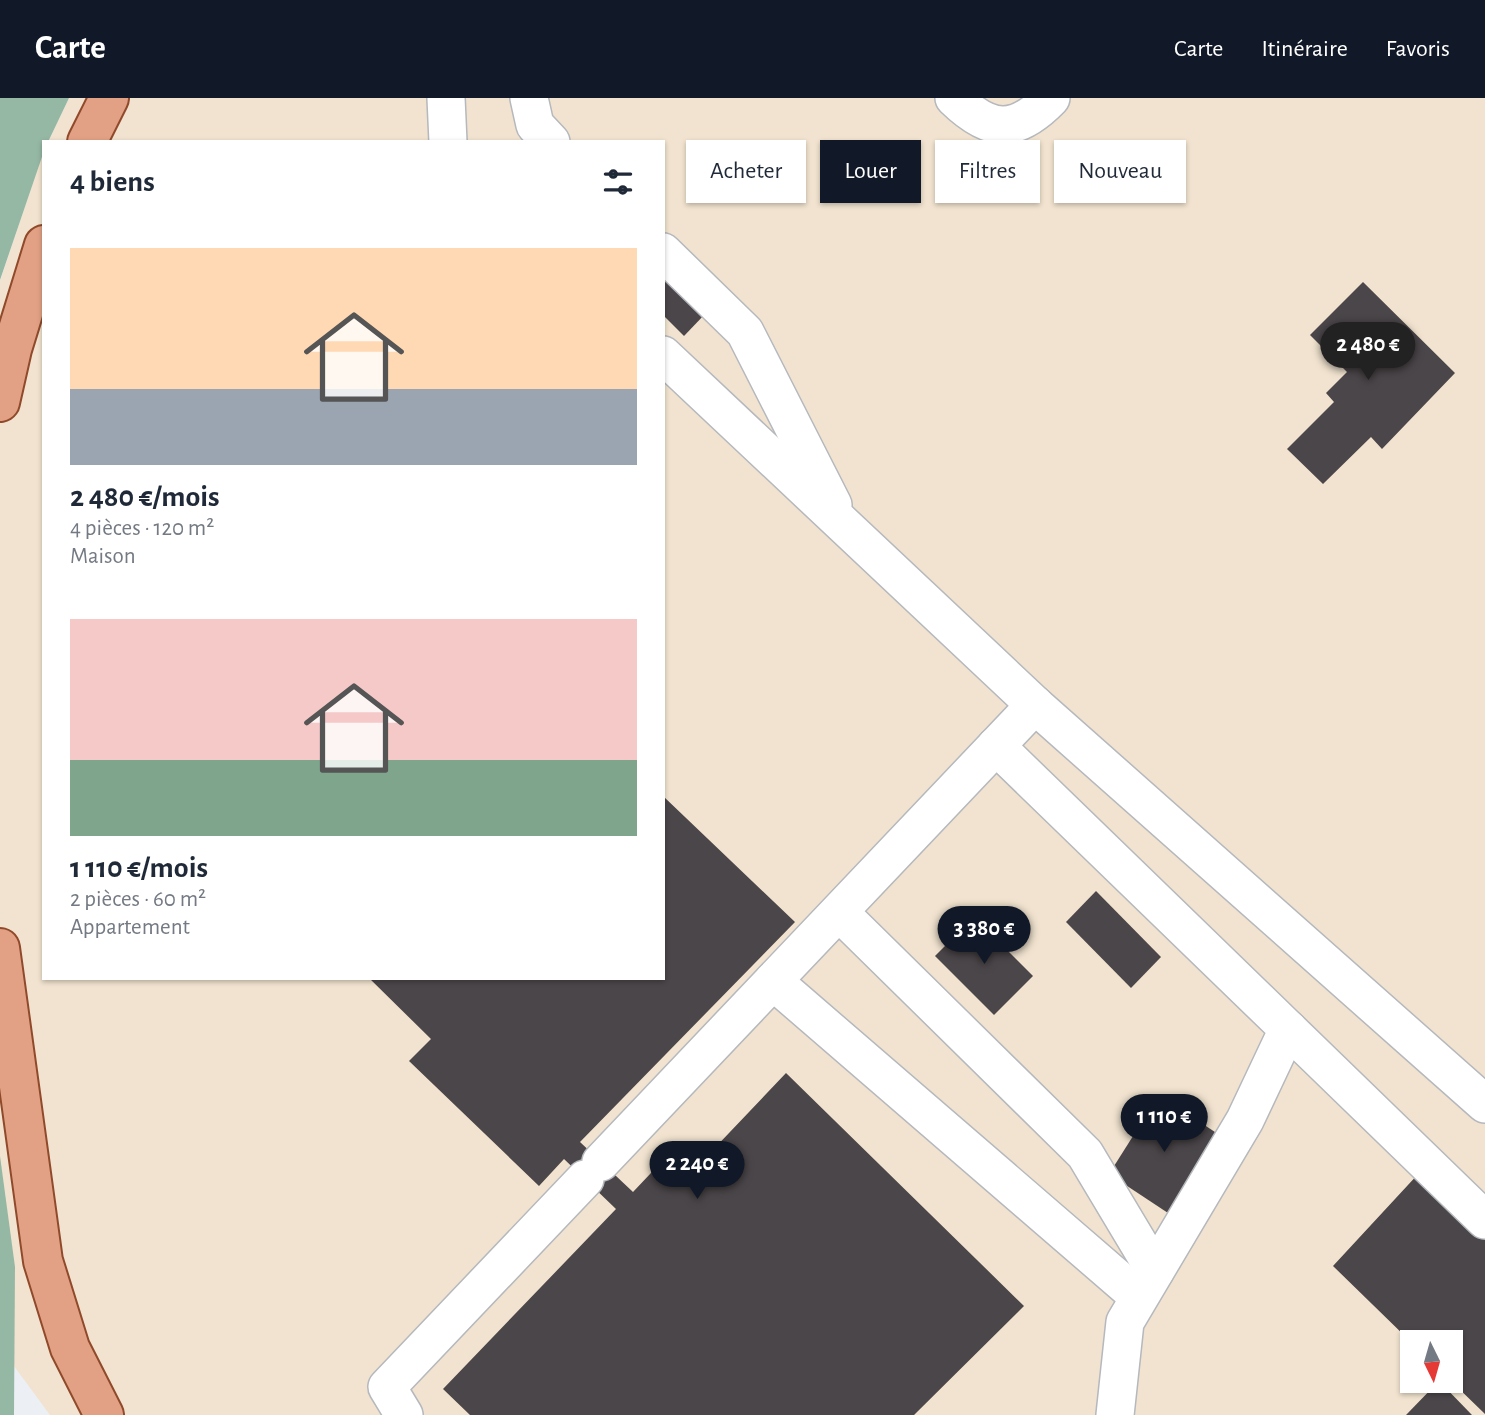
<!DOCTYPE html>
<html lang="fr">
<head>
<meta charset="utf-8">
<style>
	:root { --surface:#fff; --page:#f2f2f3; --text:#1f2937; --muted:#747a83; --accent:#111827 }
	body { margin:0; font-family:"Alegreya Sans",sans-serif; background:var(--page); color:var(--text); height:100vh; display:flex; flex-direction:column; font-size:26px; white-space:nowrap }
	* { box-sizing:border-box; margin:0 }
	p { font-size:23px; color:var(--muted) }
	.icon { flex:none; width:38px; height:38px; fill:none; stroke:currentColor; stroke-width:2; stroke-linecap:round; stroke-linejoin:round }
	.map { position:relative; flex:1; overflow:hidden }
	.drawer { position:absolute; left:42px; top:42px; width:623px; height:840px; display:flex; flex-direction:column; background:var(--surface); border-radius:0px; box-shadow:0 2px 5px #0004 }
	.drawer>* { flex:none }
	.top-card { position:absolute; left:686px; top:42px; width:665px; height:63px; display:flex; gap:14px }
	.needle { width:46px; rotate:175deg }
	.controls { position:absolute; left:1400px; top:1232px; display:grid; gap:14px }
	.controls a { display:grid; place-items:center; width:63px; height:63px; border-radius:0px; background:var(--surface); box-shadow:0 2px 5px #0004; font-size:35px }
	.price { position:absolute; translate:-50% -60px; padding:0 16px; border-radius:24px; background:var(--accent); color:#fff; font-size:23px; line-height:46px; filter:drop-shadow(0 2px 4px #0008) }
	.price::after { content:''; position:absolute; left:50%; top:42px; width:21px; height:16px; margin-left:-10px; background:inherit; clip-path:polygon(0 0,100% 0,50% 100%) }
	.price.on { background:#222; color:#fff }
	ul { padding:0; list-style:none }
	li { display:grid; align-content:center; gap:14px; height:371px; padding:0 28px }
	li span { display:grid; place-items:center; height:217px; border-radius:0px; color:#555 }
	li>.icon { margin-inline-start:auto }
	span .icon { width:126px; height:126px; fill:#fffc; stroke-width:1 }
	li b { font-size:30px }
	h2 { display:flex; justify-content:space-between; align-items:center; height:84px; padding:0 28px; font-size:30px }
	.chip { padding:0 24px; border-radius:0px; background:var(--surface); box-shadow:0 2px 5px #0004; font-size:24px; line-height:63px }
	.chip.on { background:var(--accent); color:#fff }
	header { display:flex; align-items:center; gap:42px; box-sizing:border-box; height:98px; padding:0 35px; background:var(--accent); color:#fff }
	header strong { font-size:33px }
	nav { display:flex; gap:38px; margin-inline-start:auto; font-size:24px }
	.map>svg:first-child { display:block }
	.industrial { fill:#f1e3cf; fill-rule:evenodd }
	.forest { fill:#95b8a4 }
	.building { fill:#4b4649 }
	.lines { fill:none; stroke-linecap:round; stroke-linejoin:round }
	.minor-casing { stroke:#b5b8bd; stroke-width:40 }
	.major-casing { stroke:#904a2b; stroke-width:42 }
	.minor { stroke:#fff; stroke-width:37 }
	.major { stroke:#e2a184; stroke-width:38 }
</style>
</head>
<body>
<header>
<strong>Carte</strong>
<nav><a>Carte</a><a>Itinéraire</a><a>Favoris</a></nav>
</header>
<div class="map">
<svg width="1485" height="1317" viewBox="0 0 1485 1317">
	<rect width="100%" height="100%" fill="#eceff4"/>
	<path class="industrial" d="M69,0h1416v1317h-1435l-50,-68v-1066l44,-131v828h619v-836h-615zM1412,1244h39v39h-39z"/>
	<g class="forest">
		<polygon points="0,0 69,0 48,44 44,44 44,53 0,182"/>
		<polygon points="0,1058 15,1169 14,1317 0,1317"/>
	</g>
	<g class="building">
		<polygon points="663,175 706,215 684,238 663,217"/>
		<polygon points="1363,184 1455,275 1382,351 1371,339 1323,386 1287,351 1334,304 1326,295 1347,274 1310,237"/>
		<polygon points="663,698 795,824 580,1044 633,1094 668,1057 689,1077 786,975 1024,1208 914,1317 470,1317 443,1291 616,1111 564,1061 539,1088 409,963 431,941 369,880 663,880"/>
		<polygon points="1096,793 1161,859 1131,890 1066,824"/>
		<polygon points="974,819 1033,878 994,917 935,858"/>
		<polygon points="1159,997 1221,1038 1168,1115 1109,1076"/>
		<polygon points="1420,1074 1485,1140 1485,1316 1451,1283 1451,1244 1411,1244 1333,1168"/>
		<polygon points="1439,1283 1472,1317 1406,1317"/>
	</g>
	<g class="lines">
		<g class="minor-casing">
			<g id="minor">
				<polyline points="446,0 448,44"/>
				<polyline points="529,0 535,27 551,44"/>
				<path d="M954,0c36,35 61,37 97,0"/>
				<polyline points="663,154 745,234 833,407"/>
				<polyline points="663,257 1035,607 1485,1006"/>
				<polyline points="996,648 1288,931 1245,1022 1125,1224 1115,1317"/>
				<polyline points="839,814 1085,1056 1155,1173"/>
				<polyline points="773,883 1139,1199"/>
				<polyline points="1288,931 1485,1122"/>
				<polyline points="601,1064 1035,607"/>
				<polyline points="404,1317 387,1289 585,1081"/>
			</g>
		</g>
		<g class="major-casing">
			<g id="major">
				<polyline points="87,44 109,0"/>
				<polyline points="0,304 12,251 44,147"/>
				<polyline points="0,850 43,1163 70,1250 104,1317"/>
			</g>
		</g>
		<use href="#minor" class="minor"/>
		<use href="#major" class="major"/>
	</g>
</svg>
<div class="controls">
<a><svg class="needle" viewBox="-14 -14 28 28"><path d="M0-13l5 13h-10z" fill="#e53935"/><path d="M0 13l5-13h-10z" fill="#747a83"/></svg></a>
</div>
<b class="price on" style="left:1368px;top:284px">2 480 €</b>
<b class="price" style="left:984px;top:868px">3 380 €</b>
<b class="price" style="left:1164px;top:1056px">1 110 €</b>
<b class="price" style="left:697px;top:1103px">2 240 €</b>
<div class="top-card">
<a class="chip">Acheter</a>
<a class="chip on">Louer</a>
<a class="chip">Filtres</a>
<a class="chip">Nouveau</a>
</div>
<section class="drawer">
<h2>4 biens<svg class="icon" aria-label="filters" viewBox="0 0 24 24"><path d="M4 7h16M4 17h16"/><circle cx="9" cy="7" r="2"/><circle cx="15" cy="17" r="2"/></svg></h2>
<ul>
<li><span style="background:linear-gradient(#ffd9b3 65%,#9aa5b1 0)"><svg class="icon" aria-label="home" viewBox="0 0 24 24"><path d="M3 11l9-7 9 7M6 9v11h12V9"/></svg></span><div><b>2 480 €/mois</b><p>4 pièces · 120 m²</p><p>Maison</p></div></li>
<li><span style="background:linear-gradient(#f6c9c9 65%,#7fa58c 0)"><svg class="icon" aria-label="home" viewBox="0 0 24 24"><path d="M3 11l9-7 9 7M6 9v11h12V9"/></svg></span><div><b>1 110 €/mois</b><p>2 pièces · 60 m²</p><p>Appartement</p></div></li>
</ul>
</section>
</div>
</body>
</html>
